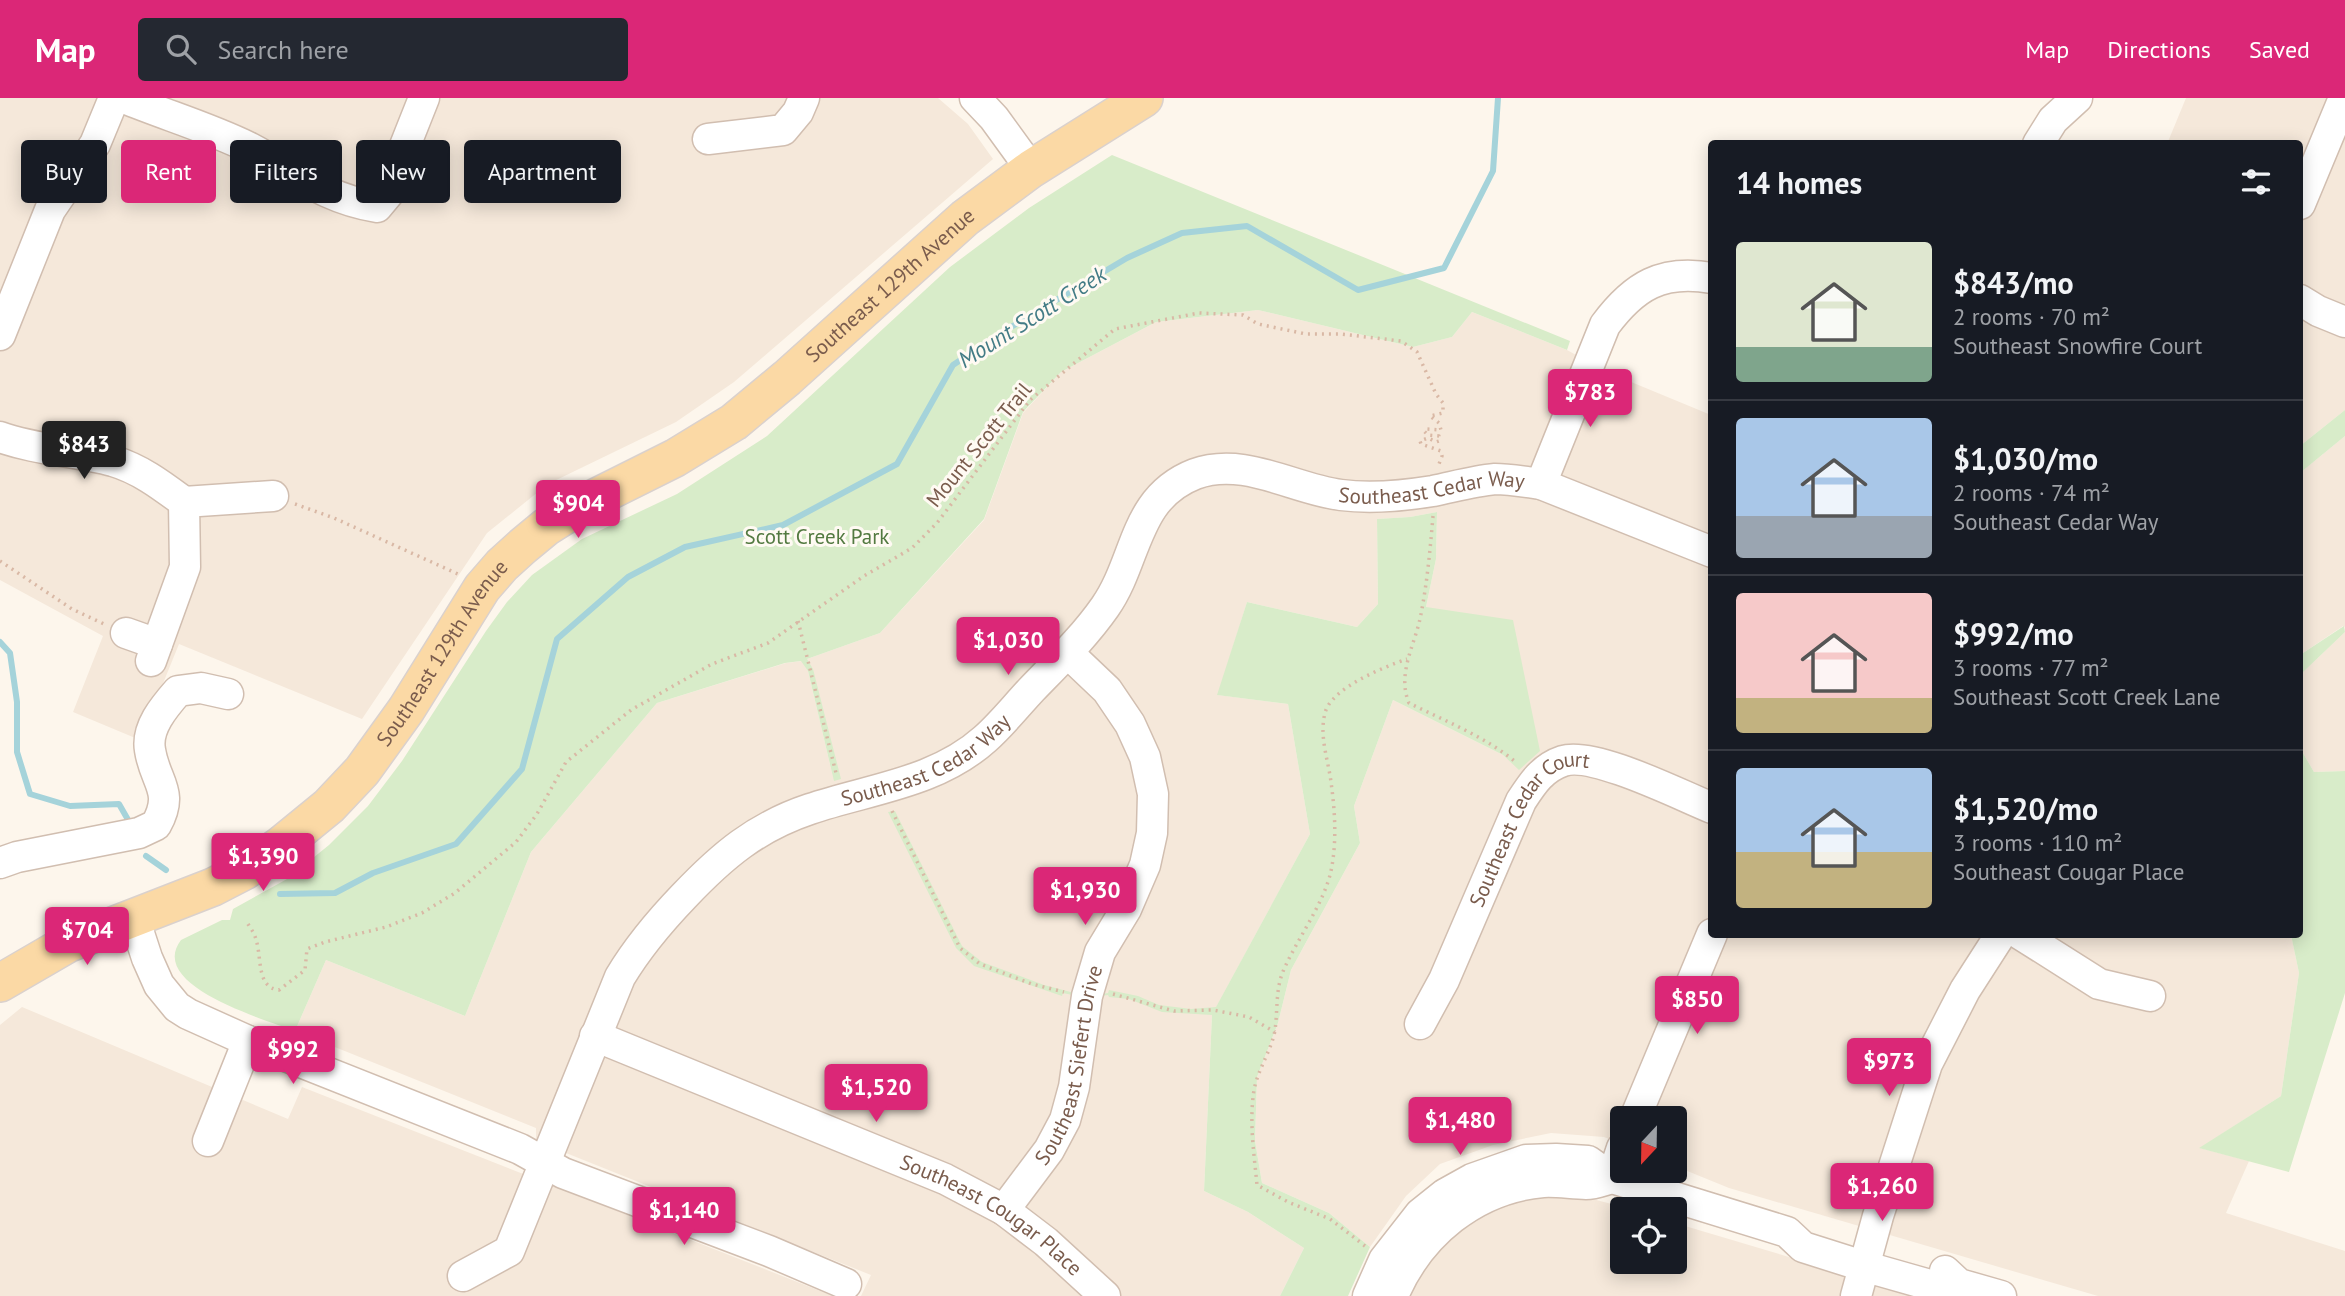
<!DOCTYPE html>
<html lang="en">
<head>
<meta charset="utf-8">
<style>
	:root { --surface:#171b24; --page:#242831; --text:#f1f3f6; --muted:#9ea1a6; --line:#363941; --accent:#db2777 }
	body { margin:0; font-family:"PT Sans",sans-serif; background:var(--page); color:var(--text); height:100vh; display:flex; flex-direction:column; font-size:26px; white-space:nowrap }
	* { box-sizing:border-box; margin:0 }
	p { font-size:23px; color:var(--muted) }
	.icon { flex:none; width:38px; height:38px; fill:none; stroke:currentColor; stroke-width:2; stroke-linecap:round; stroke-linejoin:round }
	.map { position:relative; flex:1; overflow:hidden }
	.drawer { position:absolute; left:1708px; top:42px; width:595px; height:798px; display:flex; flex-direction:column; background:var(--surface); border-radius:7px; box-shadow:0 4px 18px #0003 }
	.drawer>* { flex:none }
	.banner { position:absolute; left:21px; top:42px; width:665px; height:63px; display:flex; gap:14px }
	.needle { width:46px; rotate:202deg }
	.buttons { position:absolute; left:1610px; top:1008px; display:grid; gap:14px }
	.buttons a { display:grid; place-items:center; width:77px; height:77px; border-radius:7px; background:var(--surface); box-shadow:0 4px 18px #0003; font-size:35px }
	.price { position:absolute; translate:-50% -60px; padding:0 16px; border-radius:7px; background:var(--accent); color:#fff; font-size:23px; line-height:46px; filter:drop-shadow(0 2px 4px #0008) }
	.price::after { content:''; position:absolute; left:50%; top:42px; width:21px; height:16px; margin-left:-10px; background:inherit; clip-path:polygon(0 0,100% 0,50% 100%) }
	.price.selected { background:#222; color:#fff }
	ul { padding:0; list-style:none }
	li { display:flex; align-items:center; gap:21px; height:175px; padding:0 28px }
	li+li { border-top:2px solid var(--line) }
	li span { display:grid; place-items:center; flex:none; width:196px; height:140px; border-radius:7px; color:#555 }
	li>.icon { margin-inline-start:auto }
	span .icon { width:84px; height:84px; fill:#fffc; stroke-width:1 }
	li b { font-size:30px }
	h2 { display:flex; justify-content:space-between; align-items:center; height:84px; padding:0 28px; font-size:30px }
	.pill { padding:0 24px; border-radius:7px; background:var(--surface); box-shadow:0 4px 18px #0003; font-size:24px; line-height:63px }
	.pill.selected { background:var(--accent); color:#fff }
	header { display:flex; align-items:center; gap:42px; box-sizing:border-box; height:98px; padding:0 35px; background:var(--accent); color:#fff }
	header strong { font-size:33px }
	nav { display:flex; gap:38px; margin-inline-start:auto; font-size:24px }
	.search { width:490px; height:63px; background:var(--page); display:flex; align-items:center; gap:18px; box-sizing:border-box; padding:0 24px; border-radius:7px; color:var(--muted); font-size:26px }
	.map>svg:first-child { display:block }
	.residential { fill:#f5e8da }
	.green { fill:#d8ecc9 }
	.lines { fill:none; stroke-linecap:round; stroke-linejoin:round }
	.stream { stroke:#a5d3da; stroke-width:6 }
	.minor-casing { stroke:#d1beb0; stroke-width:33 }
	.major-casing { stroke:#dad1cd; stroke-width:40 }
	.path { stroke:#d9b8a5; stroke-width:3.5; stroke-dasharray:2 5; stroke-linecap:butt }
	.minor { stroke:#fff; stroke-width:30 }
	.major { stroke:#fbd9a5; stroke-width:37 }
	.labels { text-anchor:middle; stroke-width:6; stroke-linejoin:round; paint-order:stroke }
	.street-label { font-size:21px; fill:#7a5c4d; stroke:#fffaf3 }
	.park-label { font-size:21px; fill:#537a41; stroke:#fffaf3 }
	.water-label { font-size:23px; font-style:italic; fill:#437c86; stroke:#fffaf3 }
</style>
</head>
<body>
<header>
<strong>Map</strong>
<div class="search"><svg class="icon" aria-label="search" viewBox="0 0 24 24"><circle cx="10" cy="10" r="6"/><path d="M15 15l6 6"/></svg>Search here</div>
<nav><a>Map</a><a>Directions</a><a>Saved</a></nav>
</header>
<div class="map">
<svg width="2345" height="1198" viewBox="0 0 2345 1198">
	<rect width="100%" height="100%" fill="#fdf6ec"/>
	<g class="residential">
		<polygon points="0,0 938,0 968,26 993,61 734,284 676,324 548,386 487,435 362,621 179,546 140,642 73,614 103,538 0,482"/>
		<polygon points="2186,0 2345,0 2345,312 2300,348 2300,46 2167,46"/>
		<polygon points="1258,212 1413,249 1452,239 1472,214 1567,252 1607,274 1711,317 1712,836 2291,837 2299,875 2281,998 2200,1050 2249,1063 2226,1115 2345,1153 2345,1198 2098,1198 1729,1090 1675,1068 1675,1020 1622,1020 1622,1046 1604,1039 1551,1035 1493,1047 1440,1066 1406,1098 1370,1149 1329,1115 1262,1085 1255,1043 1257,979 1278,925 1291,872 1360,745 1354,708 1393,602 1503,657 1519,671 1426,509 1436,461 1437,414 1410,419 1377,421 1378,506 1357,529 1247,504 1218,597 1288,606 1310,736 1212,917 1204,1093 1248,1114 1304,1150 1280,1198 861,1198 871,1177 536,1043 536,1030 295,933 326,862 465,918 531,754 657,605 786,565 802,563 808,573 834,683 807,561 880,535 984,422 1023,315 1061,274 1156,224"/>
		<polygon points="2345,338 2345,529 2343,528 2300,557 2300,375"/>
		<polygon points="2345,534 2345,673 2314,674 2300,650 2300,577"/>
		<polygon points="22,909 288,1021 302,989 833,1198 0,1198 0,927"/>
		<polygon points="1561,1097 1589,1100 1630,1111 1622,1111 1622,1164 1675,1164 1675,1125 1920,1198 1408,1198 1422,1171 1449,1139 1487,1114 1514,1103"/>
	</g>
	<g class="green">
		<path d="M1112,57l458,186 -3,9 -95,-38 -20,25 -39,10 -155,-37 -102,12 -95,50 -38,40 -39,107 -104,114 -73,26 6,10 28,110 -7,2 -26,-110 -7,-10 -16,2 -128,40 -126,149 -66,164 -139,-56 -31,71c-28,-11 -149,-45 -114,-91l41,-20h8l3,-11 54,-30 42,-34 39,-39 34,-45 84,-130 21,-29 25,-27 50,-36 95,-45 90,-58 183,-169 79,-59z"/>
		<polygon points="2345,312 2345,338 2300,375 2300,348"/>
		<polygon points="1437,414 1436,461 1426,509 1513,522 1540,653 1519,672 1503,657 1393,602 1354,708 1360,745 1291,872 1278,925 1257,979 1255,1043 1262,1085 1329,1115 1370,1149 1348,1198 1280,1198 1304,1150 1248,1114 1204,1093 1212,917 1162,914 1129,901 1109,899 1108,897 1086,900 1063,895 1062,898 974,868 956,850 888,714 895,713 962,848 982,864 1044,887 1086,898 1108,895 1109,892 1138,898 1159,907 1191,911 1216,909 1310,736 1288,606 1217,597 1247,504 1357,529 1378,506 1377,421 1410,419"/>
		<polygon points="2344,528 2345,534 2300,577 2300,557"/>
		<polygon points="2300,650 2314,674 2345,673 2345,895 2289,1074 2199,1050 2281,998 2299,875 2291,837 2300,836"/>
	</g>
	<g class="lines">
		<g class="stream">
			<polyline points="0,544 10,555 17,604 17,654 30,696 70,708 119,706 131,727"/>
			<polyline points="146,758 166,772"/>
			<polyline points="280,796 335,795 373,775 456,746 522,671 557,541 628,479 685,449 783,427 897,366 953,267 1001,235 1127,160 1182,135 1247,128 1358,192 1444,170 1493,73 1498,0"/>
		</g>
		<g class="minor-casing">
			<g id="minor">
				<path d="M124,0c41,17 86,30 126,50 46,24 72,50 127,59l15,-18 3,-18 29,-73"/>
				<polyline points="975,0 994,20 1031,71"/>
				<polyline points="708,41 783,32 798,14 804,0"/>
				<polyline points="2038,46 2053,22 2077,0"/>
				<polyline points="2300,106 2344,0"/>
				<polyline points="2300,202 2318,213 2345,224"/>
				<polyline points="0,237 50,112 95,46 114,0"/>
				<path d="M0,339c36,13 76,14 113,24 27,8 48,24 71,41"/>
				<path d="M1541,386l64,-159c29,-39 57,-56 107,-47"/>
				<polyline points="184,404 273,398"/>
				<polyline points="126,535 157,546"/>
				<polyline points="151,563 185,469 184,404"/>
				<path d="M0,765l17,-6 122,-24 17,-8c19,-34 -1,-42 -6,-75 -4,-22 14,-43 28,-59l23,-3 27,6"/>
				<polyline points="134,820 147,860 159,887 177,909 188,916 248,943 520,1051 563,1075 769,1153 846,1186"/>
				<polyline points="2020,836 2099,886 2150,898"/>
				<path id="s1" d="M1420,926l24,-44 77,-179c11,-17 21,-33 42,-40 30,-10 117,34 149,47"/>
				<path id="s2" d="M595,938l350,143 59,31 42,32 59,54"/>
				<polyline points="1635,1020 1712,836"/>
				<polyline points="208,1043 248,943"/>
				<polyline points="1612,1080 1622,1050"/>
				<path id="s3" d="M1004,1112l45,-60 16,-30 9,-33 13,-91 13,-44 26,-43 19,-44 7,-32 1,-39 -8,-37 -15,-33 -23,-34 -40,-38"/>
				<polyline points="1945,1173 1959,1186 2001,1198"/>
				<path id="s4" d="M463,1178l46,-25 111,-274c18,-30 39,-55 64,-81 38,-40 72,-69 126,-87 59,-20 126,-26 175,-70 17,-15 31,-33 47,-50 25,-26 52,-52 73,-82 33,-47 28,-109 90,-133 49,-18 98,15 146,21 31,4 61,1 92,-4 20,-4 41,-10 62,-12 15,0 31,3 46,5l171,68"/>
				<polyline points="1368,1198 1384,1162 1420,1116 1445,1096 1472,1081 1526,1062 1556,1061 1588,1063 1612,1080 1787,1134 1803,1149 1863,1168 1937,1189 1959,1186"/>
				<path d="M1393,1198c26,-62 82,-108 150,-114 15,-1 29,2 43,2 9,0 18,-4 26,-6"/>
				<polyline points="1856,1198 1878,1118 1927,966 1965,892 2001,836"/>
			</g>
		</g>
		<g class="major-casing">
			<g id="major">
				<path id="s5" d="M0,885l69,-40 144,-56 31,-16 36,-25 49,-40 33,-35 44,-61 76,-122 20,-23 21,-19 23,-19 35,-22 94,-47 59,-36 53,-44 178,-160 66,-49 113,-71"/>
			</g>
		</g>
		<g class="path">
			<polyline points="295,406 334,420 458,476"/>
			<path d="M1433,418c-3,35 -6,69 -13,103 -6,27 -23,56 -11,84 36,18 77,34 108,60"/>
			<polyline points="0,463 72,511 104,526"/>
			<polyline points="798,523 837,679"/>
			<polyline points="892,713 960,850 980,866 1032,886 1064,894"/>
			<path d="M248,826c3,5 7,10 8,16 6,16 0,48 23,50l26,-20 2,-21 18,-7 61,-15 36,-14 33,-20 61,-51 21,-28 29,-52 65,-52 81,-46 56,-21 96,-67 48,-28 25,-25 93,-123 85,-71 84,-16 44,2 15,9 48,10h35l60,7 16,11 19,42 7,9v10l-13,3 9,7 2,7 -14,-1 -3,2 4,4 11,1v5l-3,1 -8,-4 -8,3 1,3 20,7 1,5 -3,8"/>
			<polyline points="1113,896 1174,913 1213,912 1249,919 1275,934"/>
			<path d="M1365,1148l-35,-27 -42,-17 -31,-17c-3,-32 -8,-63 -3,-95 4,-21 18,-41 21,-60 3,-21 0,-43 10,-63 13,-29 39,-64 46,-96 6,-29 4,-60 0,-89 -3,-23 -12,-46 -6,-69 6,-25 59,-46 82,-54"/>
		</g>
		<use href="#minor" class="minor"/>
		<use href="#major" class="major"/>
	</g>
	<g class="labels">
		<g class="street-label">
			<text dy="7" stroke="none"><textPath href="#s5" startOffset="1155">Southeast 129th Avenue</textPath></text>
			<text transform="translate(979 347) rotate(-51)" y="7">Mount Scott Trail</text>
			<text dy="7" stroke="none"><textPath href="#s4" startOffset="1382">Southeast Cedar Way</textPath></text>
			<text dy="7" stroke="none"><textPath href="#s5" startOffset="567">Southeast 129th Avenue</textPath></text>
			<text dy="7" stroke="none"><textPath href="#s4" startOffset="733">Southeast Cedar Way</textPath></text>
			<text dy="7" stroke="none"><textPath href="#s1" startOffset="231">Southeast Cedar Court</textPath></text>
			<text dy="7" stroke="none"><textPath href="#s3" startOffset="163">Southeast Siefert Drive</textPath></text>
			<text dy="7" stroke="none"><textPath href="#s2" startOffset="436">Southeast Cougar Place</textPath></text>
		</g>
		<g class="park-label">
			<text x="817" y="446">Scott Creek Park</text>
		</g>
		<g class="water-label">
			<text transform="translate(1032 219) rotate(-32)" y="8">Mount Scott Creek</text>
		</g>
	</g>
</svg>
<div class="buttons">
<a><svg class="needle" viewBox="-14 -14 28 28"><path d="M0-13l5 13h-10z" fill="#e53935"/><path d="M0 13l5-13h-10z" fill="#9ea1a6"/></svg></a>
<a><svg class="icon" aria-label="locate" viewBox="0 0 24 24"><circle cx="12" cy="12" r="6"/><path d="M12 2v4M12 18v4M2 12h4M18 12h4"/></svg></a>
</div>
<b class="price" style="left:1590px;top:331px">$783</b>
<b class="price selected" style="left:84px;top:383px">$843</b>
<b class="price" style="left:578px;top:442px">$904</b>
<b class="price" style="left:1008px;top:579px">$1,030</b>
<b class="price" style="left:263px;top:795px">$1,390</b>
<b class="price" style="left:1085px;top:829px">$1,930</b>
<b class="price" style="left:87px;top:869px">$704</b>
<b class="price" style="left:1697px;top:938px">$850</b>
<b class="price" style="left:293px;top:988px">$992</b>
<b class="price" style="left:1889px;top:1000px">$973</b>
<b class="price" style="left:876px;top:1026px">$1,520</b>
<b class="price" style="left:1460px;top:1059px">$1,480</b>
<b class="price" style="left:1882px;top:1125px">$1,260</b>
<b class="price" style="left:684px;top:1149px">$1,140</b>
<div class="banner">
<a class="pill">Buy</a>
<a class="pill selected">Rent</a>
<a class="pill">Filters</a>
<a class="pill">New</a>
<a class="pill">Apartment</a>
</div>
<section class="drawer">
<h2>14 homes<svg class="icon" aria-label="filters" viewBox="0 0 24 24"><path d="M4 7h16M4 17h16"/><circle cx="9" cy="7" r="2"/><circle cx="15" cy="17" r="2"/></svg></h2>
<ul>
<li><span style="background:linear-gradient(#dfe7d0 75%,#7fa58c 0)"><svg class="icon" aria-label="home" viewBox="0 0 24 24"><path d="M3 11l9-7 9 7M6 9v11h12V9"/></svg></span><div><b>$843/mo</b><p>2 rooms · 70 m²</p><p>Southeast Snowfire Court</p></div></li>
<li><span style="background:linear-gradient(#a9c7e8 70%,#9aa5b1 0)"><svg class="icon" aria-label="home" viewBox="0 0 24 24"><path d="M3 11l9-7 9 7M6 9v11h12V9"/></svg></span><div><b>$1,030/mo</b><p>2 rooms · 74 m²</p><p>Southeast Cedar Way</p></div></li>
<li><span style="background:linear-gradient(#f6c9c9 75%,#c2b280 0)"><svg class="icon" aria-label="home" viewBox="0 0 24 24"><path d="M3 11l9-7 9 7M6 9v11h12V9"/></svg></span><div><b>$992/mo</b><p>3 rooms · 77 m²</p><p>Southeast Scott Creek Lane</p></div></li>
<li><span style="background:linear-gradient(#a9c7e8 60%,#c2b280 0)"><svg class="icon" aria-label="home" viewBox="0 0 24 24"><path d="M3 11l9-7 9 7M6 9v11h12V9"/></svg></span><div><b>$1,520/mo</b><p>3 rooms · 110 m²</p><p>Southeast Cougar Place</p></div></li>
</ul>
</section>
</div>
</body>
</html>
